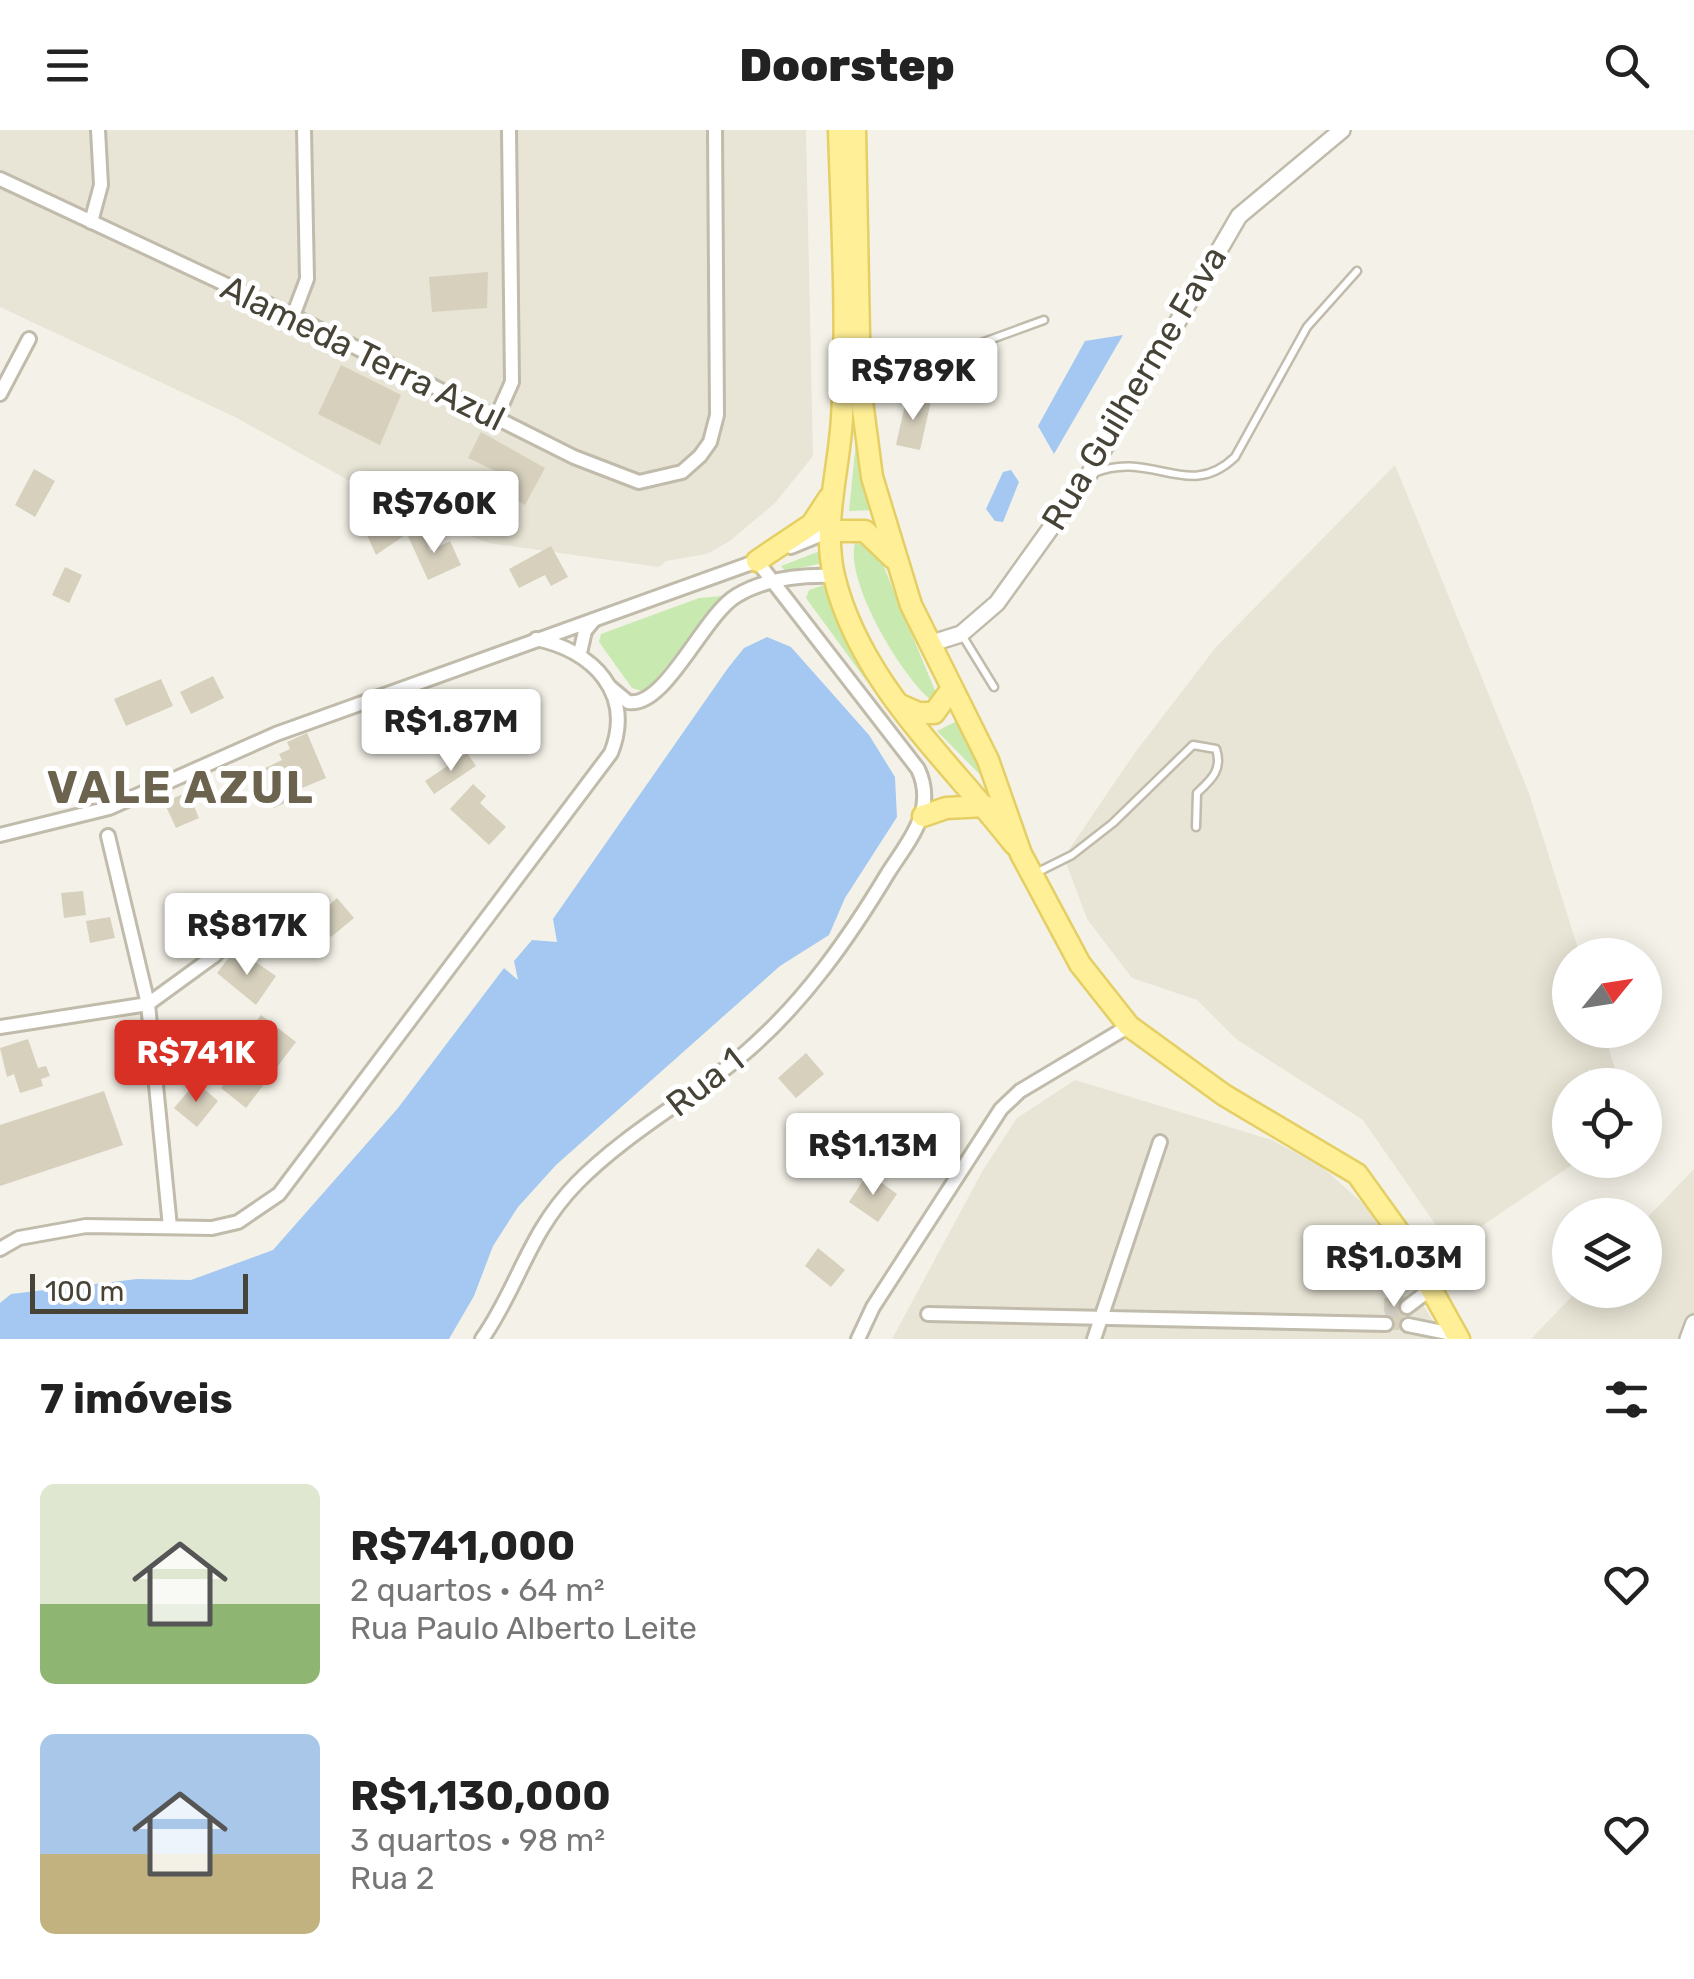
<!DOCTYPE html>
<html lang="pt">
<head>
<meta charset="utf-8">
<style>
	:root { --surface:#fff; --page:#f6f6f6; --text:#222; --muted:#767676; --accent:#d93025 }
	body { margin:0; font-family:Rubik,sans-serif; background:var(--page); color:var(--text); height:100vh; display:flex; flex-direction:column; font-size:38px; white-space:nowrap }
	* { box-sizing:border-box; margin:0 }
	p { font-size:32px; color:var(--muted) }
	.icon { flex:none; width:55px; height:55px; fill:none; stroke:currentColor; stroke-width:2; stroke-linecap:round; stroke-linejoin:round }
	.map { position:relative; height:1209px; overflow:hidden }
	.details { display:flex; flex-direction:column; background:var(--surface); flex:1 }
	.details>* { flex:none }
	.needle { width:65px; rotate:60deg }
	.fabs { position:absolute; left:1552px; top:808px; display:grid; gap:20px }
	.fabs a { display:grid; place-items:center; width:110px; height:110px; border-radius:50%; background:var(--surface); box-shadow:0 5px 25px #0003; font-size:50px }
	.scale { position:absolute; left:30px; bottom:25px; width:218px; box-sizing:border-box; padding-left:10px; border:5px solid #484337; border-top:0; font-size:28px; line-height:35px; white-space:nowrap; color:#484337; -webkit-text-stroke:8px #fff; paint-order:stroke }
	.price { position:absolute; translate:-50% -85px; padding:0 22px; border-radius:10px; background:#fff; color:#222; font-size:32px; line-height:65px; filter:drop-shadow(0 2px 5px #0008) }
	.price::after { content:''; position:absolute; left:50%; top:60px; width:30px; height:22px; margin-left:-15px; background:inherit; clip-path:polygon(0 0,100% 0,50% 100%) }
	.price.on { background:var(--accent); color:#fff }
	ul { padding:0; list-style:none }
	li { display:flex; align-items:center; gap:30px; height:250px; padding:0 40px }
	li span { display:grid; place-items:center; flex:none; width:280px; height:200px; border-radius:15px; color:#555 }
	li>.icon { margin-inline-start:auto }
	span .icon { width:120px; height:120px; fill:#fffc; stroke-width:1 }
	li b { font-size:42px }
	h2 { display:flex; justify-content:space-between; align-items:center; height:120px; padding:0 40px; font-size:42px }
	header { display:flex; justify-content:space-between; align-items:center; height:130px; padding:0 40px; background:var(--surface); font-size:45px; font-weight:800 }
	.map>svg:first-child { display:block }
	.residential { fill:#e8e5d6 }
	.green { fill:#c8e9b0 }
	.water { fill:#a4c8f1 }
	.building { fill:#d6d0bd }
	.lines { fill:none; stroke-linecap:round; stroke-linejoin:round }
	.minor-tunnel { stroke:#d2cfc5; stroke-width:12; stroke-dasharray:12 6; stroke-linecap:butt }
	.service-casing { stroke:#c0bbaa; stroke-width:11 }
	.minor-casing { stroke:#c0bbaa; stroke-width:18 }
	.tertiary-casing { stroke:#c0bbaa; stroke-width:20 }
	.primary-casing { stroke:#e5cf65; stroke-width:25 }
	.service { stroke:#fff; stroke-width:6 }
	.minor { stroke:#fff; stroke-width:12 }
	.tertiary { stroke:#fff; stroke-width:15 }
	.primary { stroke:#ffef96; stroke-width:20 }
	.labels { text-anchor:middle; stroke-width:10; stroke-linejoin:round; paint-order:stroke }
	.street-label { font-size:35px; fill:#484337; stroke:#fff }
	.district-label { font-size:45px; font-weight:bold; letter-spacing:2.5px; fill:#6b634e; stroke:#fff }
</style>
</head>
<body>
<header><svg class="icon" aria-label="menu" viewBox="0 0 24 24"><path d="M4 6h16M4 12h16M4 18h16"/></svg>Doorstep<svg class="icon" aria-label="search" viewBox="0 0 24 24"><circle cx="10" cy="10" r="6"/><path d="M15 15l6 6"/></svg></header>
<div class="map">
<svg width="1694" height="1209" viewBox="0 0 1694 1209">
	<rect width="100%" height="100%" fill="#f4f2e8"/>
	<g class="residential">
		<polygon points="0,0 806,0 813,326 775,373 730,411 707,424 666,431 659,437 488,413 387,372 237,288 0,177"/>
		<polygon points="1395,335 1529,663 1580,825 1570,825 1570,900 1603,900 1620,955 1570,955 1570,1030 1579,1030 1451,1117 1363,990 1236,909 1197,870 1132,848 1087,789 1064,727 1134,624 1216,517"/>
		<polygon points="1075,950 1272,1010 1322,1037 1367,1077 1443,1209 892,1209 983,1040 1017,988"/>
		<polygon points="1694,1039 1694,1209 1531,1209 1578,1160 1645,1160 1645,1090"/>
	</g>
	<g class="green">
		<polygon points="859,282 873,380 849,381"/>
		<path d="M856,410l18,3 62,150 -4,8c-30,-23 -91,-125 -76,-161z"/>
		<polygon points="828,418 828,432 785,441 781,436"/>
		<polygon points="824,455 834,465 834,484 898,582 893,587 806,468 809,460"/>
		<polygon points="723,466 646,562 632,558 599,512 601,504 699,468"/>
		<polygon points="961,589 1001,666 937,601"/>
	</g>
	<g class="water">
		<polygon points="1123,205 1054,324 1038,296 1085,211"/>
		<polygon points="1011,340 1019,352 1003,392 995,391 986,379 1003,342"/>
		<polygon points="767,507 791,517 869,605 895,647 897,687 845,768 829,805 780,836 556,1035 518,1077 493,1116 474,1166 449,1209 0,1209 0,1173 11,1164 137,1149 191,1150 273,1120 398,978 504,838 518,850 514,831 532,810 557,812 553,789 728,538 744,518"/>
	</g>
	<g class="building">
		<polygon points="488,142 487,178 432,182 429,147"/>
		<polygon points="982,220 994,226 974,263 958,254 974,223"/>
		<polygon points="341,235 401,265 380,315 318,284"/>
		<polygon points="907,266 931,271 920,320 896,315"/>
		<polygon points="481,302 545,338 525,375 496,359 504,345 468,328"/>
		<polygon points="34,339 55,351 35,387 15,375"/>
		<polygon points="394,381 405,405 376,425 363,396"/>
		<polygon points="421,400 430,421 450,411 461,435 428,450 408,406"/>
		<polygon points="551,416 568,447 551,456 545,445 519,458 509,439"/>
		<polygon points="65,437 82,445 69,473 52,465"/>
		<polygon points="213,546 224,568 191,584 180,562"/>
		<polygon points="161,549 173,576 126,596 114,569"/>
		<polygon points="307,603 326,648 288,664 291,670 274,678 257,642 282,630 279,624 290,619 287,612"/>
		<polygon points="467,623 476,636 434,664 425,651"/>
		<polygon points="473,654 486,666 480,673 506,697 489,715 450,679"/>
		<polygon points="188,662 199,688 176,698 164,672"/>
		<polygon points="83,761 86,785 64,788 61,763"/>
		<polygon points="337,768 354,788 331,807 315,788"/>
		<polygon points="110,787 115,808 90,813 86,791"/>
		<polygon points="231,825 247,838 253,830 276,846 256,875 217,843"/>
		<polygon points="261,885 296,912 246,978 221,958 259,908 249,901"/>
		<polygon points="28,909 38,938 46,936 50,946 41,949 43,956 20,963 14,944 7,947 0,918"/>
		<polygon points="806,923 824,944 796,968 778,948"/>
		<polygon points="196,952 218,971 197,997 174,978"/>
		<polygon points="104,961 123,1015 0,1056 0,995"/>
		<polygon points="868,1043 897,1064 878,1092 849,1072"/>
		<polygon points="818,1118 845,1140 831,1157 805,1136"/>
		<polygon points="1405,1166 1398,1174 1404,1186 1399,1200 1394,1200 1395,1190 1385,1184 1384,1168"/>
	</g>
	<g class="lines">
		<polyline class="minor-tunnel" points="1385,1183 1407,1177"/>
		<g class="service-casing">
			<g id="service">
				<polyline points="866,255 1044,190"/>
				<path d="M1094,343c58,-24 94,29 141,-16l72,-130 50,-56"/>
				<polyline points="962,505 994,557"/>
				<path d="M1034,744l38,-19 41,-32 80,-78 23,4c7,21 -5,31 -19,44l-1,34"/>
			</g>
		</g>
		<g class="minor-casing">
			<g id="minor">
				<polyline points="0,49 293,186 574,327 639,352 682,342 700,326 710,312 717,285 715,0"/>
				<polyline points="91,92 101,55 98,0"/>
				<polyline points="293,186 307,149 304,0"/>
				<polyline points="0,264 29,209"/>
				<polyline points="496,288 512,252 509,0"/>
				<polyline points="791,417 830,401"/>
				<polyline points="580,523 585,501 594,490"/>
				<path d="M610,557l18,15c37,7 75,-86 108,-106 29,-18 65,-21 98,-20"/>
				<polyline points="0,705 109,678 276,604 763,429"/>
				<polyline points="108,706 148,874 170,1097"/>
				<polyline points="0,897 148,874 214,826 259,774"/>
				<path d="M0,1119l19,-11 67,-12 126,2 26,-6 41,-28 332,-441c24,-60 -19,-103 -75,-114"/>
				<polyline points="1407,1177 1432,1158"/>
				<polyline points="928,1184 1386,1194"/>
				<polyline points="1408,1195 1457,1205"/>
				<path d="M482,1209c37,-53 46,-106 95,-156 50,-51 115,-85 169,-131 58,-50 103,-114 142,-179 21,-33 49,-63 30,-104l-161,-208"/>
				<polyline points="858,1209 873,1177 1001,979 1020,961 1129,896"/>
				<polyline points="1094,1209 1160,1012"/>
			</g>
		</g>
		<g class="tertiary-casing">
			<g id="tertiary">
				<polyline points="929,514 961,504 997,473 1088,346 1239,86 1342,0"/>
				<polyline points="1688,1209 1694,1193"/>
			</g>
		</g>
		<g class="primary-casing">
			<g id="primary">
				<path d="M839,0c3,95 9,193 3,288 -3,53 -20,104 -8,158 26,108 115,184 180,268"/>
				<polyline points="855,0 860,256 872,347 911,475 988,630 1021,724 1080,834 1129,896 1224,965 1357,1044 1401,1105 1459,1209"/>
				<polyline points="830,401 865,401 893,428"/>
				<polyline points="757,431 812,394 829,368"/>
				<polyline points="900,575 918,583 934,583 951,560"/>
				<polyline points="923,686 946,678 985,676"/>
			</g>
		</g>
		<use href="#service" class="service"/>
		<use href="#minor" class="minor"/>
		<use href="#tertiary" class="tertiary"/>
		<use href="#primary" class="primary"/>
	</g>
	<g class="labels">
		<g class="street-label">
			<text transform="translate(363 223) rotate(26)" y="12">Alameda Terra Azul</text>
			<text transform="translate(1134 258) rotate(-59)" y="12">Rua Guilherme Fava</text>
			<text transform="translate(705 952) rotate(-38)" y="12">Rua 1</text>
		</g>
		<g class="district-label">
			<text x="181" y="673">VALE AZUL</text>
		</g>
	</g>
</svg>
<div class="fabs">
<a><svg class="needle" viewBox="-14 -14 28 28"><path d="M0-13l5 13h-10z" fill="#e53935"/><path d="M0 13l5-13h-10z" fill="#767676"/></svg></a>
<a><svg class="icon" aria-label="locate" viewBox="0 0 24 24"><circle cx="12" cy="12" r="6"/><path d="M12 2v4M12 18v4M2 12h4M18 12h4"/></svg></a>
<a><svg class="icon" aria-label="layers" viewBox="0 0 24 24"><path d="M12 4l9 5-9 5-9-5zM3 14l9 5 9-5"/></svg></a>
</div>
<div class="scale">100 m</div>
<b class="price" style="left:913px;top:293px">R$789K</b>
<b class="price" style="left:434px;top:426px">R$760K</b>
<b class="price" style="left:451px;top:644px">R$1.87M</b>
<b class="price" style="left:247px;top:848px">R$817K</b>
<b class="price on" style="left:196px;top:975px">R$741K</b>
<b class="price" style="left:873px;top:1068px">R$1.13M</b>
<b class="price" style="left:1394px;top:1180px">R$1.03M</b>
</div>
<section class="details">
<h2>7 imóveis<svg class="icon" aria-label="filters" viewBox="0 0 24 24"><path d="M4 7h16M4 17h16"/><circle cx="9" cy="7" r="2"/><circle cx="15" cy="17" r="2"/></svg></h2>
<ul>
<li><span style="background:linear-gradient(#dfe7d0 60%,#8fb573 0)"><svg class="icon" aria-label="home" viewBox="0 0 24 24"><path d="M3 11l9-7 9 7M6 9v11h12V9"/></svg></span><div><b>R$741,000</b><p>2 quartos · 64 m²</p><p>Rua Paulo Alberto Leite</p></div><svg class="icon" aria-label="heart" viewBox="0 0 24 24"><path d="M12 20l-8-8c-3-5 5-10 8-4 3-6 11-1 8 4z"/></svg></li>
<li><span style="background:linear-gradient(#a9c7e8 60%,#c2b280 0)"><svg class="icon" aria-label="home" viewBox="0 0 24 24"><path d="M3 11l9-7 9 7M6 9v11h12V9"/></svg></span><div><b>R$1,130,000</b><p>3 quartos · 98 m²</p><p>Rua 2</p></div><svg class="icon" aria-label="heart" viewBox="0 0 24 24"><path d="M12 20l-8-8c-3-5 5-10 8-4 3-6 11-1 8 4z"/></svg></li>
</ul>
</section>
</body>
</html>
